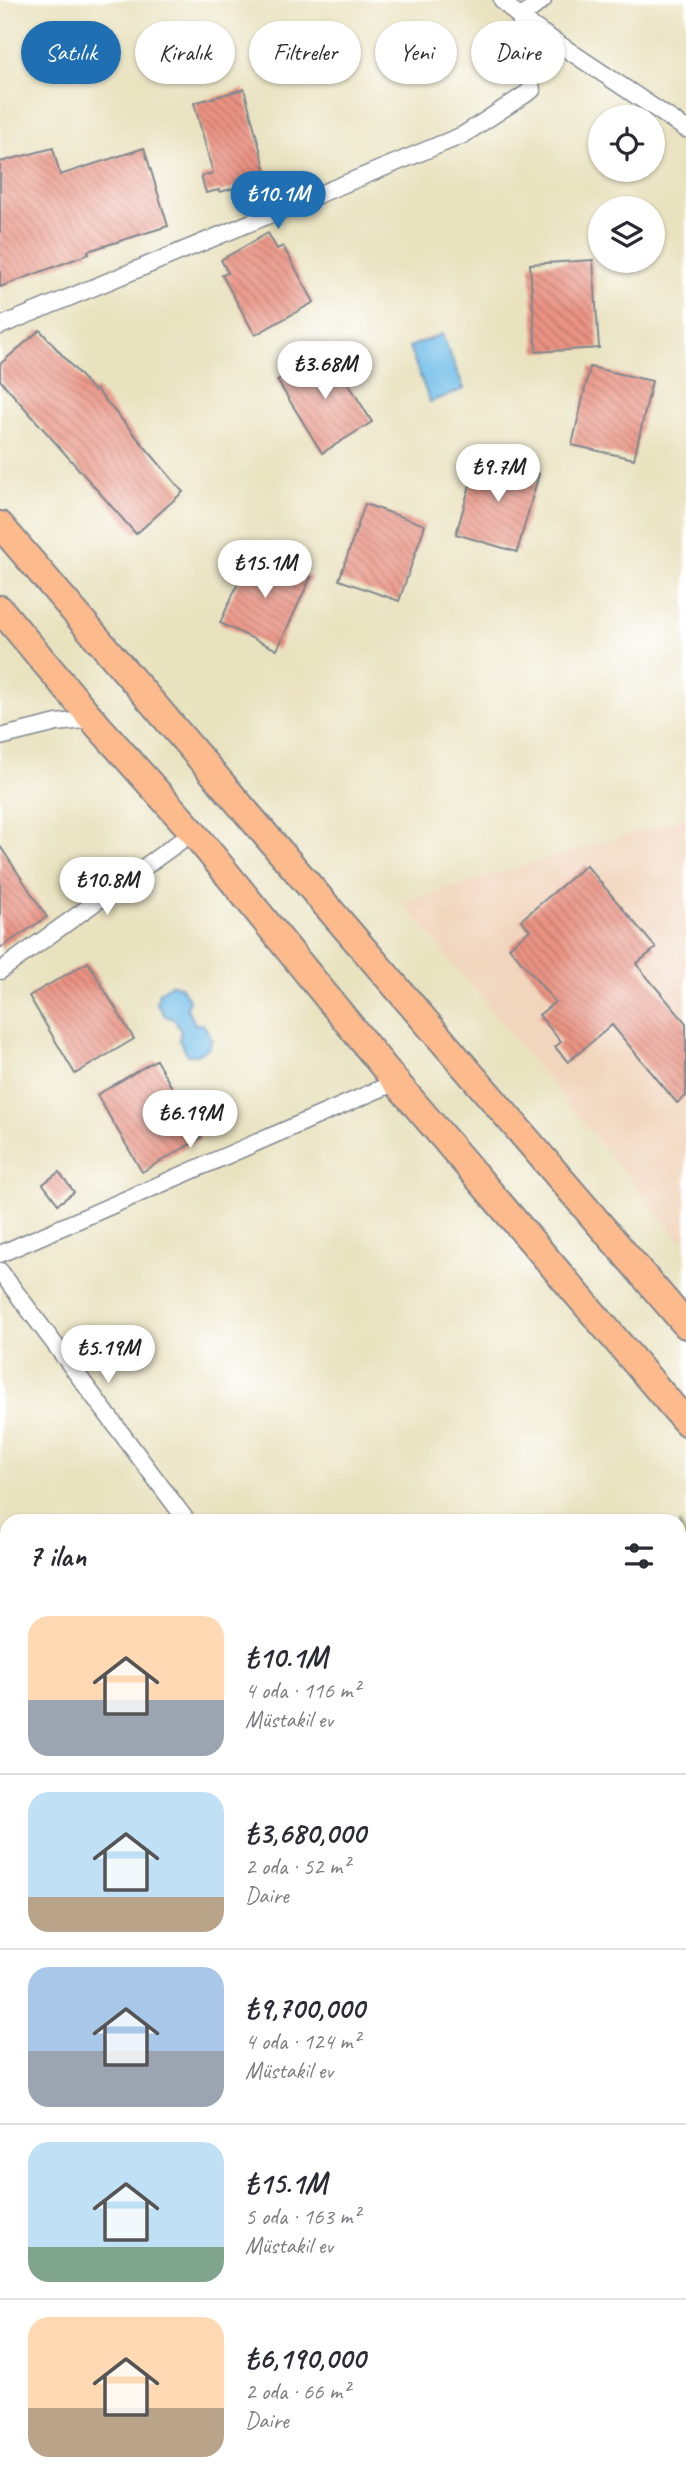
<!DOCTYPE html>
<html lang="tr">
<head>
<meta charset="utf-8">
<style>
	:root { --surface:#fff; --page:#f2f2f3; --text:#2b2b33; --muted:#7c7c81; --line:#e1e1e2; --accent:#1f6fb2 }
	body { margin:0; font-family:Caveat,sans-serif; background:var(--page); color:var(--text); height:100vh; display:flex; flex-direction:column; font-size:26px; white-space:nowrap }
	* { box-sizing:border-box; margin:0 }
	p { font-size:23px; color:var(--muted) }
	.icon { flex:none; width:38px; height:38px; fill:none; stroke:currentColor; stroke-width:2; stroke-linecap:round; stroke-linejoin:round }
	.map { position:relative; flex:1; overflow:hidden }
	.drawer { position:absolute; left:0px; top:1514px; width:686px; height:975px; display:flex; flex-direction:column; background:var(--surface); border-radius:21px 21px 0 0; box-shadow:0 2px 5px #0004 }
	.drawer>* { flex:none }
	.hud { position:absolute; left:21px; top:21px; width:644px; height:63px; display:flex; gap:14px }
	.controls { position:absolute; left:588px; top:105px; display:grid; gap:14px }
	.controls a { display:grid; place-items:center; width:77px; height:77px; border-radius:50%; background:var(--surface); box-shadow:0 2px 5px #0004; font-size:35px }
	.price { position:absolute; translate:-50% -60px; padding:0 16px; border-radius:24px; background:#fff; color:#222; font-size:23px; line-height:46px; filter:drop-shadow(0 2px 4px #0008) }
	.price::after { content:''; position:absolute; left:50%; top:42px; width:21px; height:16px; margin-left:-10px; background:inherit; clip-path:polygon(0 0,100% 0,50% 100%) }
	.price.current { background:var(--accent); color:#fff }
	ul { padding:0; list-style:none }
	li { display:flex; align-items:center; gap:21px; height:175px; padding:0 28px }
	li+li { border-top:2px solid var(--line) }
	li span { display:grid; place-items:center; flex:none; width:196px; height:140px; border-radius:21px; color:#555 }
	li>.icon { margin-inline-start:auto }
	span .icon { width:84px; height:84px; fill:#fffc; stroke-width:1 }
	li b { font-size:30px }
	h2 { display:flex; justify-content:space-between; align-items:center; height:84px; padding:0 28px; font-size:30px }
	.tag { padding:0 24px; border-radius:32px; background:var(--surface); box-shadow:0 2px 5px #0004; font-size:24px; line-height:63px }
	.tag.current { background:var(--accent); color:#fff }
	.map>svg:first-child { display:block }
	.built { fill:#f1d5bd }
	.grass { fill:url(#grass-dots); stroke:#708068; stroke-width:2 }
	.water { fill:#6ebce8; stroke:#4476a3; stroke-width:2 }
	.building { fill:url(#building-back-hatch) }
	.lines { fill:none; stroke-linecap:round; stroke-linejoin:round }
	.street-casing { stroke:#82888e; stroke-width:19 }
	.primary-casing { stroke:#82888e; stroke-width:30 }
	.street { stroke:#fff; stroke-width:16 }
	.primary { stroke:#fcba8d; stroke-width:26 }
</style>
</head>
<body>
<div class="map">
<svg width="686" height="2487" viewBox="0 0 686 2487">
	<defs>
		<pattern id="grass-dots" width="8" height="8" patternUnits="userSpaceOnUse" patternTransform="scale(1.75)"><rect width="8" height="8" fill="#c4d173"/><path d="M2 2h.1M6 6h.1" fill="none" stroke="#a8b466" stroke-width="1.8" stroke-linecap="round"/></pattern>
		<pattern id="building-back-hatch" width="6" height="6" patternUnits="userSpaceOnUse" patternTransform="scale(1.75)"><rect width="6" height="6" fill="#ea9382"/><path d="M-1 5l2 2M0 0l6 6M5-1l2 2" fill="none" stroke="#bd786e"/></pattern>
	</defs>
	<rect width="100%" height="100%" fill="#fff"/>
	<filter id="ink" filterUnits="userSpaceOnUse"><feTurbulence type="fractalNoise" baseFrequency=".0143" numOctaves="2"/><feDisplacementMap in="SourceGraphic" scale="14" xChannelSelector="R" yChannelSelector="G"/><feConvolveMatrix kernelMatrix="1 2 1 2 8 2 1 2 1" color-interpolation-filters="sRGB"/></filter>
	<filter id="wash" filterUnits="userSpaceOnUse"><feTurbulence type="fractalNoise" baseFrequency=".00686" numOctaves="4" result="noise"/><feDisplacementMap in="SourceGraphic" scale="28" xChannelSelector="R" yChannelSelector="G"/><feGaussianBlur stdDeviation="1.57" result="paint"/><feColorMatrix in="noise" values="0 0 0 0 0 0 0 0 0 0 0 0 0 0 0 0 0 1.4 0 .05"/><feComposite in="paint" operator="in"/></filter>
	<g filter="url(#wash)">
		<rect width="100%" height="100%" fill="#e9e2bf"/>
		<g class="built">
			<polygon points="686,817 686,1236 680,1241 403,902"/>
			<polygon points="686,2243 686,2346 679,2330 679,2245"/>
		</g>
		<g class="grass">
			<polygon points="679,1523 686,1536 686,1576 679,1563"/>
			<polygon points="679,1567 686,1580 686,1620 679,1607"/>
			<polygon points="679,1615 686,1628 686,1668 679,1655"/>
		</g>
		<g class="water">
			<polygon points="442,334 464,389 430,402 409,347"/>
			<polygon points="171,984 180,986 189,999 187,1008 195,1024 203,1024 212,1039 209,1047 197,1055 188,1055 179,1040 181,1031 174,1019 165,1016 157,1003 159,993"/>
		</g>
		<g id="blocks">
			<g class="building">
				<polygon points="244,89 268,179 220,192 219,190 206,193 201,176 213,173 194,103"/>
				<polygon points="53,148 60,175 144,148 168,226 88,251 89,254 0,287 0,162"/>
				<polygon points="268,233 277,249 283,246 314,302 255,335 222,275 228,273 221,260"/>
				<polygon points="593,260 599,348 536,352 530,264"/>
				<polygon points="40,330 94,391 96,389 183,492 136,534 0,380 0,364"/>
				<polygon points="328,350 372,422 322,453 277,380"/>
				<polygon points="590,367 652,381 634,459 572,445"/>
				<polygon points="478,457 539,474 517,552 456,534"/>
				<polygon points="365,504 425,525 399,601 339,580"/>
				<polygon points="253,550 311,577 277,650 220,623"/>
				<polygon points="0,846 47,917 0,948"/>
				<polygon points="586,865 656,948 636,964 686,1023 686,1096 677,1103 612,1025 568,1062 555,1047 561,1042 539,1015 555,1002 509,947 530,930 521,920"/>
				<polygon points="88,962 134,1039 75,1074 29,996"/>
				<polygon points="156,1060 201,1138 142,1172 97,1095"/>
				<polygon points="59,1172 74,1192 58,1204 43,1184"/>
			</g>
		</g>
	</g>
	<g filter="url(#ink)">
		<use href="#blocks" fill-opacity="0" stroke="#82888e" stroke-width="2"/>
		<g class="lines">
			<g class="street-casing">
				<g id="street">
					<polyline points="502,0 520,18 686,129"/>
					<polyline points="520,18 543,0"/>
					<polyline points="0,326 463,135 532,90 520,18"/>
					<polyline points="0,737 57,723 92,719"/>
					<polyline points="0,971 193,832"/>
					<polyline points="0,1254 396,1082"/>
					<polyline points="0,1271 187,1521"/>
					<polyline points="0,1777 7,1788"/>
					<polyline points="0,1811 7,1806"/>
					<polyline points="679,2025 686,2023"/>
					<polyline points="0,2159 7,2157"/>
					<polyline points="679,2221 686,2220"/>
					<polyline points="679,2382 686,2395"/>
					<polyline points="679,2440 686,2437"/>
					<polyline points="304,2482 307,2487"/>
					<polyline points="619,2482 621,2487"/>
					<polyline points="573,2487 585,2482"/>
				</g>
			</g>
			<g class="primary-casing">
				<g id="primary">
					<polyline points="0,525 686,1325"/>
					<polyline points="0,609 92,719 193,832 396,1082 686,1422"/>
				</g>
			</g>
			<use href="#street" class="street"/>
			<use href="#primary" class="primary"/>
		</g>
	</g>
</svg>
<div class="controls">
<a><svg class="icon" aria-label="locate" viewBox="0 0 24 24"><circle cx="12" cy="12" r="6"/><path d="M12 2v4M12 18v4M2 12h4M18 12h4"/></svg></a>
<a><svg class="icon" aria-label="layers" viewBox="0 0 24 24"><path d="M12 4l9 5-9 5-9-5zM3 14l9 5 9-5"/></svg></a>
</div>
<b class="price current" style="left:278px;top:231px">₺10.1M</b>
<b class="price" style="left:325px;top:401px">₺3.68M</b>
<b class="price" style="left:498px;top:504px">₺9.7M</b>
<b class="price" style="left:265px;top:600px">₺15.1M</b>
<b class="price" style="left:107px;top:917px">₺10.8M</b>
<b class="price" style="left:190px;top:1150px">₺6.19M</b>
<b class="price" style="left:108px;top:1385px">₺5.19M</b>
<div class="hud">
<a class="tag current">Satılık</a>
<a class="tag">Kiralık</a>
<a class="tag">Filtreler</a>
<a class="tag">Yeni</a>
<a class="tag">Daire</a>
</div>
<section class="drawer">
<h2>7 ilan<svg class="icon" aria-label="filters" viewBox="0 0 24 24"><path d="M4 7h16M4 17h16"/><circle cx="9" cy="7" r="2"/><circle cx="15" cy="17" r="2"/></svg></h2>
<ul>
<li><span style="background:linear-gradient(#ffd9b3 60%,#9aa5b1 0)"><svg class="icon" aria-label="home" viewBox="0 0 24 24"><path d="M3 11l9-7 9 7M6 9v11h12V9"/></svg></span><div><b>₺10.1M</b><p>4 oda · 116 m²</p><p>Müstakil ev</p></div></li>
<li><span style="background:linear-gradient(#bfe0f5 75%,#b9a48a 0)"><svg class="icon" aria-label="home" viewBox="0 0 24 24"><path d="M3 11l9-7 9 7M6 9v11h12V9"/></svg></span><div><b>₺3,680,000</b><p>2 oda · 52 m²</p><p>Daire</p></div></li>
<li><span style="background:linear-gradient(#a9c7e8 60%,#9aa5b1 0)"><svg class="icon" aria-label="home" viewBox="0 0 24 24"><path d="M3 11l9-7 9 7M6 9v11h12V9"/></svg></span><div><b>₺9,700,000</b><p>4 oda · 124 m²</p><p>Müstakil ev</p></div></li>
<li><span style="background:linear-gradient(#bfe0f5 75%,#7fa58c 0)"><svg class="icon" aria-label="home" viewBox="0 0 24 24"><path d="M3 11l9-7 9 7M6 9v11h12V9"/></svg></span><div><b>₺15.1M</b><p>5 oda · 163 m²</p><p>Müstakil ev</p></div></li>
<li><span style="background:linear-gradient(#ffd9b3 65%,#b9a48a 0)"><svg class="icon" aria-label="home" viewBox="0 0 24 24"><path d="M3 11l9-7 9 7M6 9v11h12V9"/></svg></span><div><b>₺6,190,000</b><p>2 oda · 66 m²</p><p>Daire</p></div></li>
</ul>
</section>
</div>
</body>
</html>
